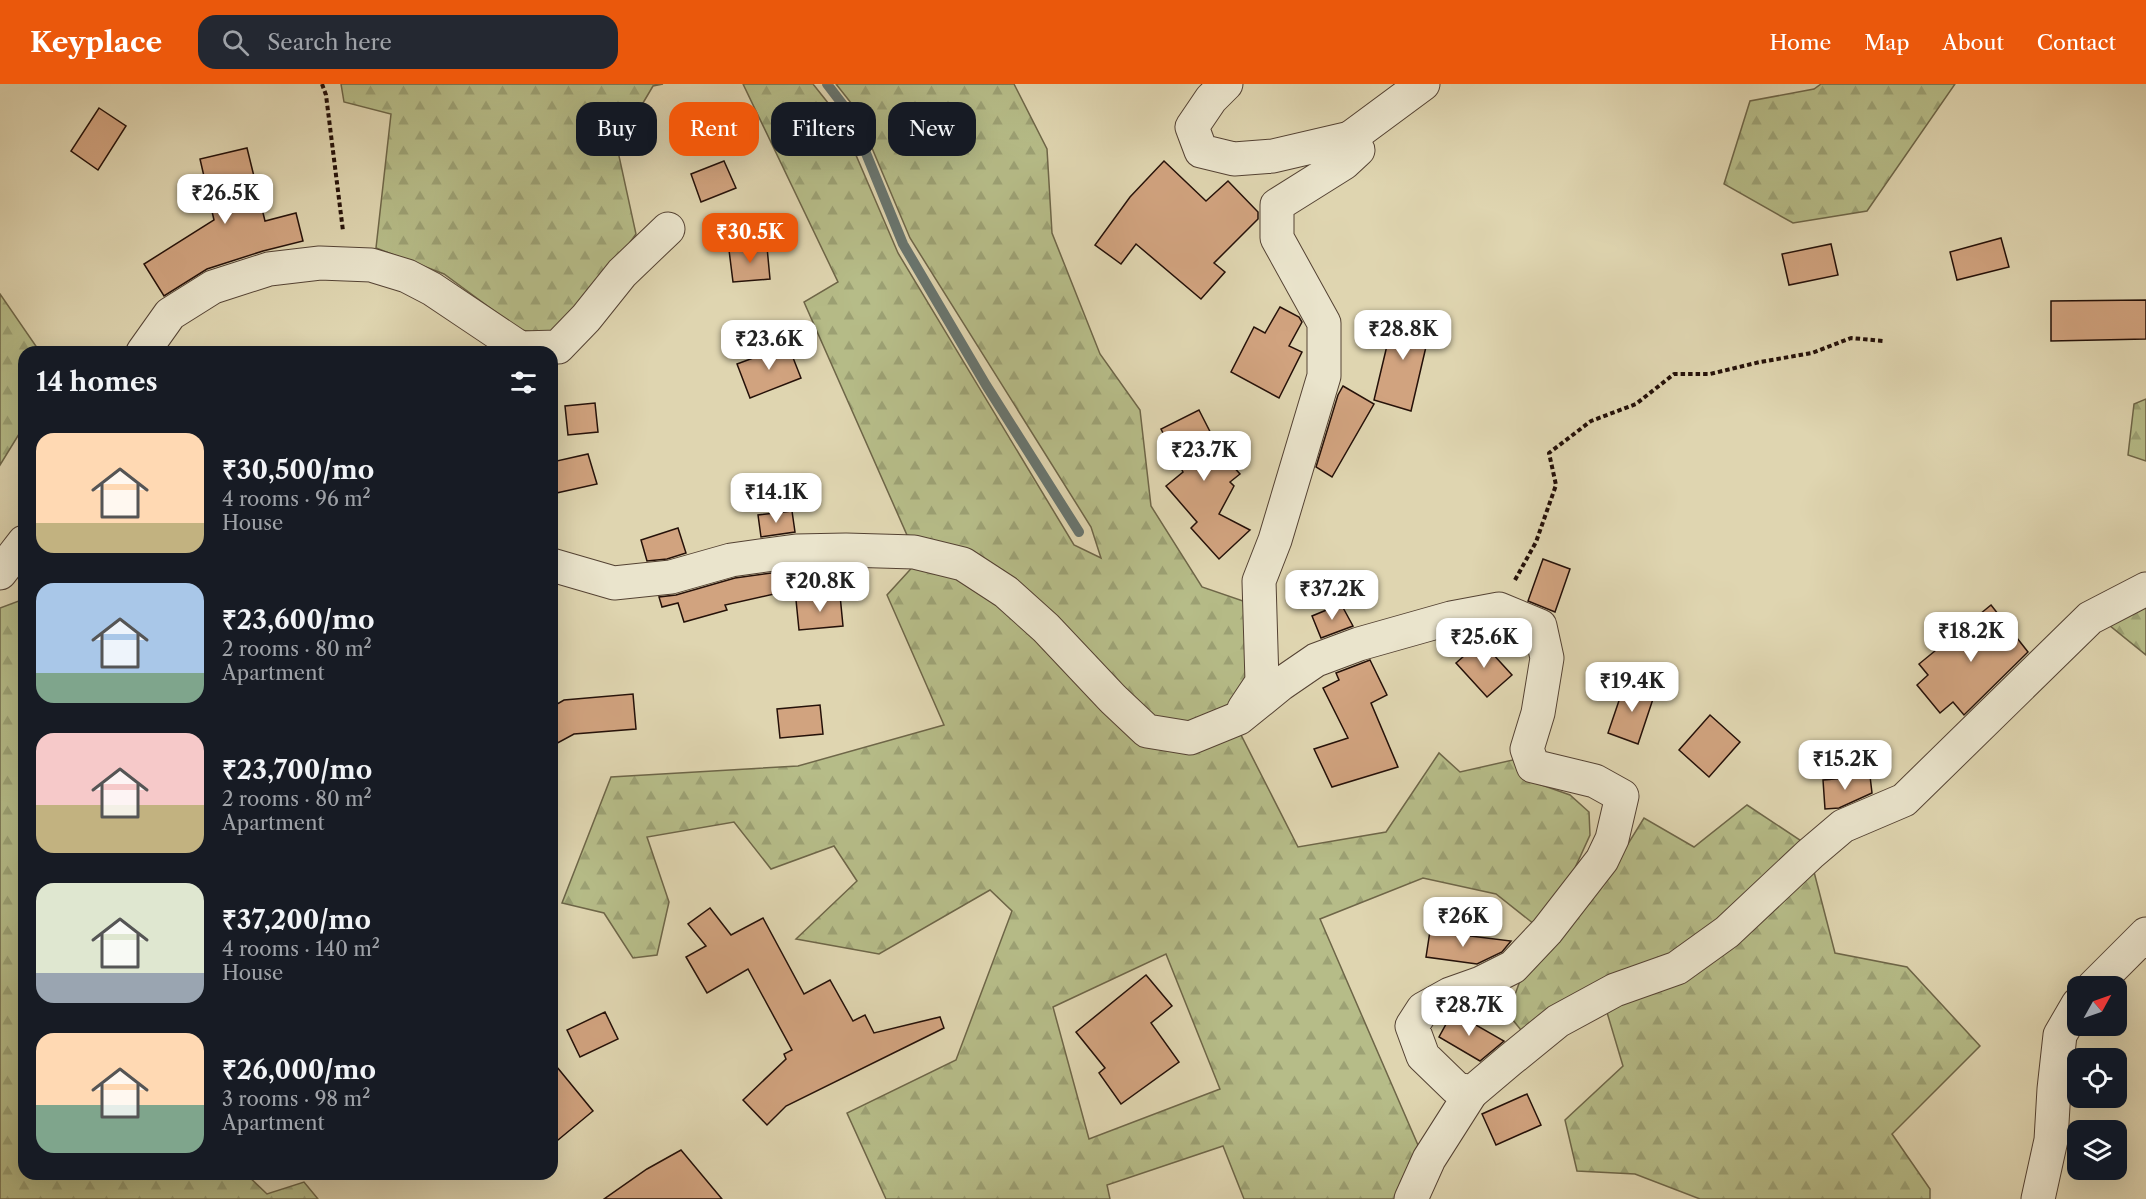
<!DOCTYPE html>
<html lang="en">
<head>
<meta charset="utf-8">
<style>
	:root { --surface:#171b24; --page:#242831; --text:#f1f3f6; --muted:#9ea1a6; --accent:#ea580c }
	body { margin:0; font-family:"Libre Caslon Text",serif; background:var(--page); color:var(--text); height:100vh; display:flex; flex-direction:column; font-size:22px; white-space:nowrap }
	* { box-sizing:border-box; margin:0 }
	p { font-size:20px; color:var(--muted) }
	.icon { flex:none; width:33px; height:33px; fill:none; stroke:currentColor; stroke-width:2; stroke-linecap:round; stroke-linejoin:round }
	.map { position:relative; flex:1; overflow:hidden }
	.panel { position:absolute; left:18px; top:262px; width:540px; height:834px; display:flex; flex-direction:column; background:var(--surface); border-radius:18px; box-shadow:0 6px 24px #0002 }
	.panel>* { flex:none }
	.top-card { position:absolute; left:576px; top:18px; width:570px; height:54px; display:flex; gap:12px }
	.needle { width:39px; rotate:50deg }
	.controls { position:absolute; left:2067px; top:892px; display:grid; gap:12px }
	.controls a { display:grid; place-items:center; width:60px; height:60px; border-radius:12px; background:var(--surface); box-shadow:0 6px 24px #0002; font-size:30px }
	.price { position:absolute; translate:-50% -51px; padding:0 14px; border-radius:12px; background:#fff; color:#222; font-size:20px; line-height:39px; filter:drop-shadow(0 2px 3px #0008) }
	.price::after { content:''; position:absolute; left:50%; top:36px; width:18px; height:14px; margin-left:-9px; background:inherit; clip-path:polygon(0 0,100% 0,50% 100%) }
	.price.active { background:var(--accent); color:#fff }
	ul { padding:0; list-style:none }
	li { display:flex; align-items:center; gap:18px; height:150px; padding:0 18px }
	li span { display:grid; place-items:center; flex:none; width:168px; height:120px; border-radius:18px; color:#555 }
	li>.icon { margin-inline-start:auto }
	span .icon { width:72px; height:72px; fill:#fffc; stroke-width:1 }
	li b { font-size:26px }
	h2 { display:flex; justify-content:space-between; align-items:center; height:72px; padding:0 18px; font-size:26px }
	.tag { padding:0 21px; border-radius:18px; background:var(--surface); box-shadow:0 6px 24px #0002; font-size:21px; line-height:54px }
	.tag.active { background:var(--accent); color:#fff }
	header { display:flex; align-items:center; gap:36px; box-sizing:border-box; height:84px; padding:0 30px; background:var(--accent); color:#fff }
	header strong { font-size:28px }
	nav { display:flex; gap:33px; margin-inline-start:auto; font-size:21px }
	.search { width:420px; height:54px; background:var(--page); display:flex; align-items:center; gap:15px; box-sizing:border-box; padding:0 21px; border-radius:18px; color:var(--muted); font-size:22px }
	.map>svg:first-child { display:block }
	.forest { fill:url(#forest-firs); stroke:#6e6648; stroke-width:1.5; fill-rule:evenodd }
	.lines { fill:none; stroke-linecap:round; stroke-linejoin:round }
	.stream { stroke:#68756f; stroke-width:10 }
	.building { fill:#d1a37f; stroke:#251109; stroke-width:1.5 }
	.minor-casing { stroke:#544233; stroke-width:35 }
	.path { stroke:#251109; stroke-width:4; stroke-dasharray:4.5 3; stroke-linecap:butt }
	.minor { stroke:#eae4cc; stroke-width:33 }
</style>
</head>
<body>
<header>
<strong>Keyplace</strong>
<div class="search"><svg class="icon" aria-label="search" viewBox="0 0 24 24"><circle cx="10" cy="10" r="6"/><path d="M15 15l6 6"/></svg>Search here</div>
<nav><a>Home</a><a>Map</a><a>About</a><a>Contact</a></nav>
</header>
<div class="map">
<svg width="2146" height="1115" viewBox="0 0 2146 1115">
	<defs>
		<pattern id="forest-firs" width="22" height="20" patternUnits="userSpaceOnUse" patternTransform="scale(1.5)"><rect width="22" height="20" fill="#b6bc88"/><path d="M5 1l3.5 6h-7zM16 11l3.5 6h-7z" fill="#9ca174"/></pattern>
	</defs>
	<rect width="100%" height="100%" fill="#dfd5b0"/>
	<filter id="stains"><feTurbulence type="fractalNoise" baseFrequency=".00333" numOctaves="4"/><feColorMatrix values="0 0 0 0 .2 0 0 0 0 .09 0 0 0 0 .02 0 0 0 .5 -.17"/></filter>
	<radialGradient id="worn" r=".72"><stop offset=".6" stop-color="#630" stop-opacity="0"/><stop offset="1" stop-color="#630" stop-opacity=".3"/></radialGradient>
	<g class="forest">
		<polygon points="341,0 663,0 653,2 617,63 636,150 608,189 550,250 520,246 444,190 376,164 391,30 344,18"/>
		<path d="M743,0h70l27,34 58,135 176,292 27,13 -10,-31 -181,-289 -55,-130 -19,-24h178l33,65 5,84 48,121 40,56 11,96 51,81 44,15 5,73c-8,11 -26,38 -38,43 -19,9 -42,6 -62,4l-106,-115 -41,-36 -32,-19 -65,-17 -103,-233 34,-20z"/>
		<polygon points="1821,0 1955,0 1867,127 1793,139 1724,100 1750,17 1814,5"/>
		<polygon points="0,210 40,268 24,268 24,342 0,381"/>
		<polygon points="2146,315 2146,377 2128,371 2134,320"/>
		<path d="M918,477l48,15 224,173 51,-14 57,112 88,-15 53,-79 21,19 57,-13 13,22 40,14 19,17 1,23 -16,35 -40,54 -38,-30 -73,-16 -103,41 101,233 -19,47h-158l-21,-53 -116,39 3,14h-224l-39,-86 109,-53 56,-149 -22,-21 -111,64 -83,-15 61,-58 -23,-35 -63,23 -37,-47 -87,15 22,65 -12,53 -24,3 -29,-45 -42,-10 49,-126 187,-11 146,-41 -57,-130zM1166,870l54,135 -131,50 -36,-132z"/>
		<polygon points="24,515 24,1090 247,1091 267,1110 304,1098 318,1115 0,1115 0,524"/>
		<polygon points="2146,518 2146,571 2109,541"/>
		<polygon points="1747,721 1806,760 1721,844 1525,951 1508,930 1521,894 1600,805 1644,734 1694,763"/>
		<polygon points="1813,784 1835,869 1907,883 1980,962 1892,1050 1930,1105 1930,1115 1700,1115 1635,1090 1577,1087 1565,1036 1623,982 1606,925"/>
	</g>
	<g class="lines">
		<polyline class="stream" points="827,0 850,30 903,160 986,301 1079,448"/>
	</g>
	<g class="building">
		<polygon points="99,24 126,42 98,86 71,67"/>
		<polygon points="247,64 265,137 296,129 303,157 263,167 207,185 164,212 144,180 214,136 200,75"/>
		<polygon points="724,77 736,104 701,118 691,90"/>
		<polygon points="1164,77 1206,117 1228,97 1258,128 1258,135 1214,179 1225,188 1201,215 1136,160 1121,180 1095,161 1130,113"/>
		<polygon points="2001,154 2009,183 1957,196 1950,168"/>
		<polygon points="1831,160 1838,191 1789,201 1782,170"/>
		<polygon points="767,163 770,195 733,198 729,166"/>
		<polygon points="2146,216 2146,255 2051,257 2051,217"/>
		<polygon points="1280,223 1299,233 1302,238 1289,262 1302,268 1279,314 1231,288 1254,243 1265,249"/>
		<polygon points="1395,228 1432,237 1411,327 1374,316"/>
		<polygon points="788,261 801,294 750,314 737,280"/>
		<polygon points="1343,302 1374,320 1332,393 1316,383 1338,311"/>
		<polygon points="595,319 598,348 568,351 565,322"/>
		<polygon points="1199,326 1221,369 1240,390 1230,398 1234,402 1219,430 1250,446 1219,475 1191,444 1197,438 1166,402 1183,388 1161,345"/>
		<polygon points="588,370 597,400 552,410 552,378"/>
		<polygon points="792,427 795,448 761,453 758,431"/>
		<polygon points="678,444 686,469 667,475 647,477 641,456"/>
		<polygon points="1543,475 1570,485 1555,528 1528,517"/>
		<polygon points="779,488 783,508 725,521 727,526 684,538 678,519 662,523 659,513 676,511 735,494"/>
		<polygon points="840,511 843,542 799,546 796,516"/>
		<polygon points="1341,520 1353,542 1321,554 1312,532"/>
		<polygon points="1991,521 2028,568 1964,631 1953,618 1940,629 1917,601 1928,591 1919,580"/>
		<polygon points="1481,557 1512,591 1487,613 1456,579"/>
		<polygon points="1370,576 1387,611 1371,619 1398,683 1332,703 1314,665 1348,654 1323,604 1339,596 1336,589"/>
		<polygon points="1625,599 1655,609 1638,660 1608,649"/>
		<polygon points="633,610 636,645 574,650 552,662 552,623 564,616"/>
		<polygon points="820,621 823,650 780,654 777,625"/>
		<polygon points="1710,631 1740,658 1709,693 1679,666"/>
		<polygon points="1870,692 1872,709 1839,724 1825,725 1823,696"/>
		<polygon points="710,824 731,851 763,834 804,910 830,896 853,937 865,931 874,949 940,933 944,944 786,1022 767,1041 743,1016 786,975 784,970 792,966 748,885 707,909 686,873 706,862 688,840"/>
		<polygon points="1430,847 1511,857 1502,868 1477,880 1426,873"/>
		<polygon points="1146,891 1172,922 1151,939 1179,978 1121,1020 1099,989 1105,984 1076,948"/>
		<polygon points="605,928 618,955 580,973 567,946"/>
		<polygon points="1455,929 1504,957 1480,977 1439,953 1451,931"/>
		<polygon points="552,977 593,1027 552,1061"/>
		<polygon points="1527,1010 1541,1041 1496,1061 1482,1030"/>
		<polygon points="681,1066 722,1115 604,1115 647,1085"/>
	</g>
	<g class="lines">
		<g class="minor-casing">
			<g id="minor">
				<polyline points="1226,0 1211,15 1192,43 1201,67 1234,75 1273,72 1350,54 1358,66 1344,79 1277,121 1277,154 1324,239 1324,292 1275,456 1259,497 1262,598 1244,625"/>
				<polyline points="1350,54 1423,0"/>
				<polyline points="143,268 170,230 213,203 269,185 320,179 371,181 407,192 432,205 520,264 558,263 586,234 622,189 668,145"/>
				<polyline points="552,481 614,499 671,493 731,476 796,467 846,466 914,468 963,480 1006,508 1046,544 1113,615 1147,647 1190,654 1239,634 1281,600 1316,576 1359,560 1451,534 1499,525 1540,542 1547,574 1538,629 1527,665 1533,682 1595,697 1622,712 1612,755 1602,776 1547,847 1513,883 1481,899 1450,910 1423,925 1412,942 1423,972 1456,1004 1471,1009"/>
				<polyline points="0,489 24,458"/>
				<polyline points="2093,903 2146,850"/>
				<polyline points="1411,1115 1429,1075 1471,1009 1510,976 1558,937 1615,906 1677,884 1727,848 1810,770 1843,742 1904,716 2090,534 2146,505"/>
				<polyline points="2038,1115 2051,1056 2054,1005 2060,951 2078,920"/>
			</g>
		</g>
		<g class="path">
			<polyline points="322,0 326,11 343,147"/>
			<polyline points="1515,496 1536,458 1556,401 1549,369 1591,337 1636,320 1674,290 1710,290 1760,278 1812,269 1851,254 1883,257"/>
		</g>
		<use href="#minor" class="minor"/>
	</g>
	<rect width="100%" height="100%" filter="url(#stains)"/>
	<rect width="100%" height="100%" fill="url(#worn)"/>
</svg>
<div class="controls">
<a><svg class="needle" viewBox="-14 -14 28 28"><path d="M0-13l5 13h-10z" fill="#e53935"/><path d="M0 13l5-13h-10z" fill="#9ea1a6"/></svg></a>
<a><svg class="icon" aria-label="locate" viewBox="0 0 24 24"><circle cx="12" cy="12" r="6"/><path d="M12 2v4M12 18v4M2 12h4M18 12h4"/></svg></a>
<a><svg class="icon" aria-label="layers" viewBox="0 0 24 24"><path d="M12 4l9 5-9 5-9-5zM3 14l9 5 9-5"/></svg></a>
</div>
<b class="price" style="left:225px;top:141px">₹26.5K</b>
<b class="price active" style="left:750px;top:180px">₹30.5K</b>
<b class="price" style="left:1403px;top:277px">₹28.8K</b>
<b class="price" style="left:769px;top:287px">₹23.6K</b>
<b class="price" style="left:1204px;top:398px">₹23.7K</b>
<b class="price" style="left:776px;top:440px">₹14.1K</b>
<b class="price" style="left:820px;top:529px">₹20.8K</b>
<b class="price" style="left:1332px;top:537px">₹37.2K</b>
<b class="price" style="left:1971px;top:579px">₹18.2K</b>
<b class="price" style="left:1484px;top:585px">₹25.6K</b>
<b class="price" style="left:1632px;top:629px">₹19.4K</b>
<b class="price" style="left:1845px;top:707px">₹15.2K</b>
<b class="price" style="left:1463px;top:864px">₹26K</b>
<b class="price" style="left:1469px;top:953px">₹28.7K</b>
<div class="top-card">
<a class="tag">Buy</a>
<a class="tag active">Rent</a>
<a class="tag">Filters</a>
<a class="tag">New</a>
</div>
<section class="panel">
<h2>14 homes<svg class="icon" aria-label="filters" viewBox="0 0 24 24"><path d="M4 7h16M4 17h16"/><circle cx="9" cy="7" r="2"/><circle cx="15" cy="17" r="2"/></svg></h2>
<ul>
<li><span style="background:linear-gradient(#ffd9b3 75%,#c2b280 0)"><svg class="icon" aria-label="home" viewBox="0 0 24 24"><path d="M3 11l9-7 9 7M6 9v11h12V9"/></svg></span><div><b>₹30,500/mo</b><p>4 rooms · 96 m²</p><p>House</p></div></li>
<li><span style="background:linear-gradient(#a9c7e8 75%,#7fa58c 0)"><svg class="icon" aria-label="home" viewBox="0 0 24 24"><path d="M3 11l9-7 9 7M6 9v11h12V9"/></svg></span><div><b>₹23,600/mo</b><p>2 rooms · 80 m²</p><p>Apartment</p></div></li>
<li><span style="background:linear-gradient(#f6c9c9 60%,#c2b280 0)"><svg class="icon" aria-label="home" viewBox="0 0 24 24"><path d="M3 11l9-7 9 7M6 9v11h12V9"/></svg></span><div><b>₹23,700/mo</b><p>2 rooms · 80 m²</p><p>Apartment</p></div></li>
<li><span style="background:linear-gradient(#dfe7d0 75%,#9aa5b1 0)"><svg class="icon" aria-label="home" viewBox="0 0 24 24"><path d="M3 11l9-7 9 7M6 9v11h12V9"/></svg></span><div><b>₹37,200/mo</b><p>4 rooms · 140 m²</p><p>House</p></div></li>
<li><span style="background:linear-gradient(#ffd9b3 60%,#7fa58c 0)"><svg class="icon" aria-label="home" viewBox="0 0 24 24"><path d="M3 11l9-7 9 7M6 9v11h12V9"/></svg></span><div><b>₹26,000/mo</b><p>3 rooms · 98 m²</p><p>Apartment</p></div></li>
</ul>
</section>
</div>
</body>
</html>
